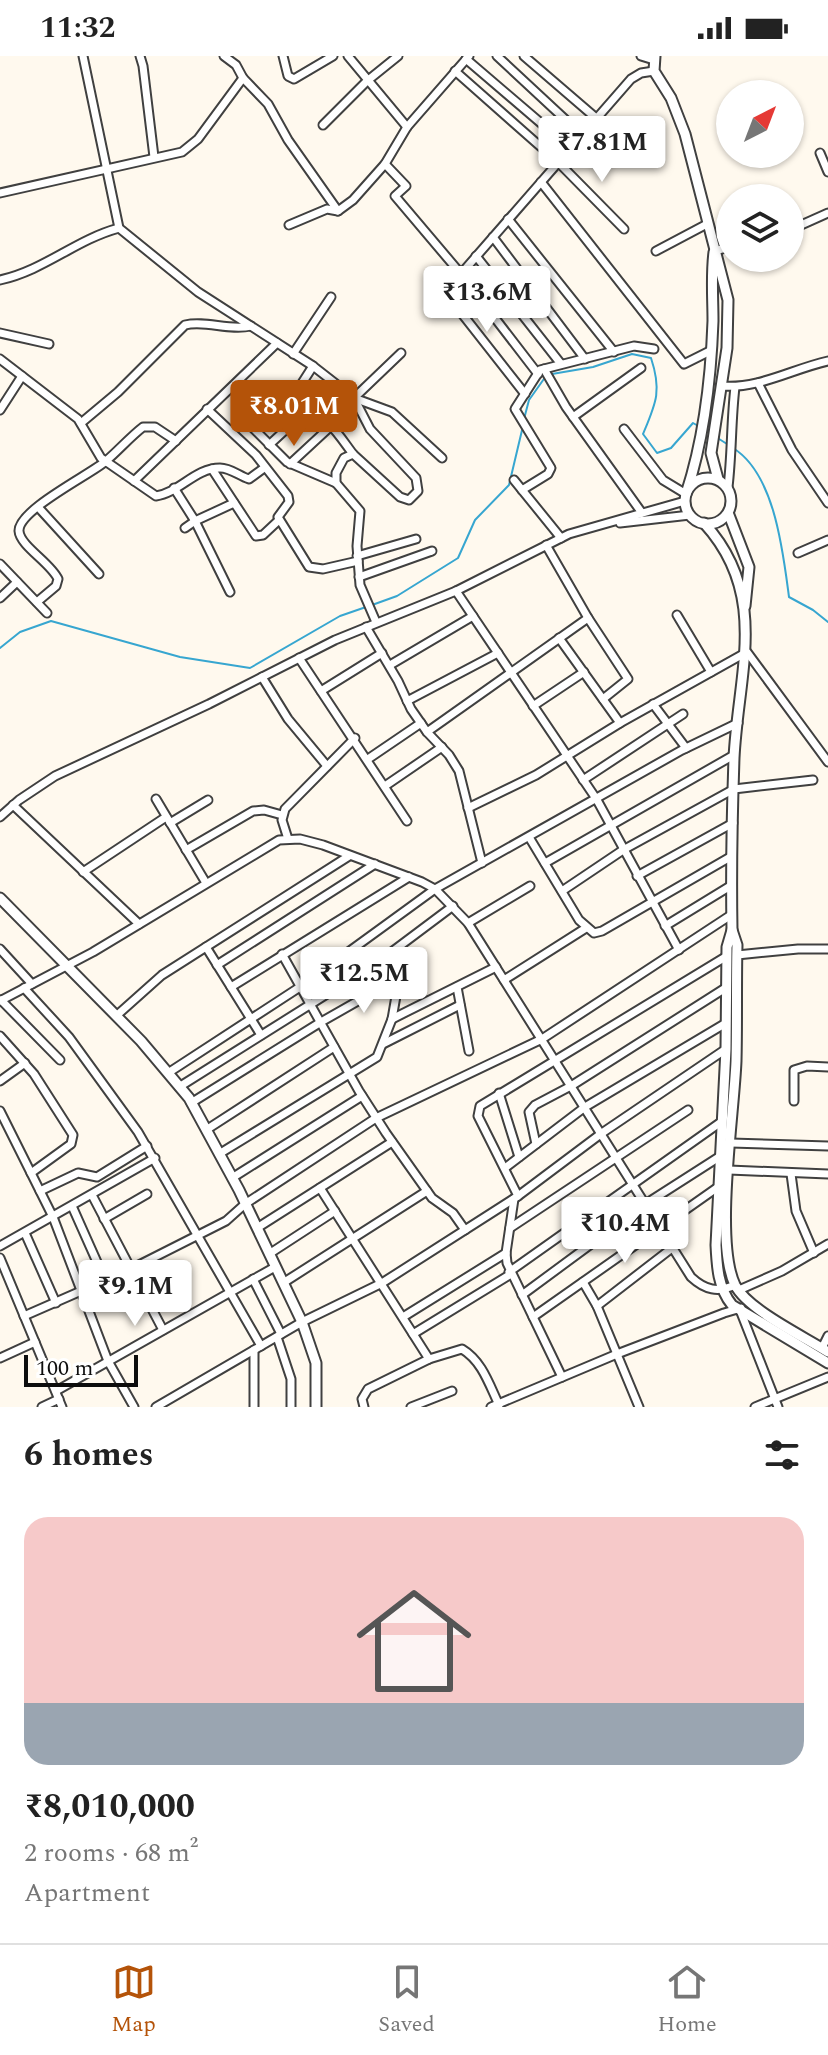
<!DOCTYPE html>
<html lang="en">
<head>
<meta charset="utf-8">
<style>
	:root { --surface:#fff; --page:#f2f2f2; --text:#222; --muted:#767676; --line:#e0e0e0; --accent:#b45309 }
	body { margin:0; font-family:Spectral,serif; background:var(--page); color:var(--text); height:100vh; display:flex; flex-direction:column; font-size:30px; white-space:nowrap }
	* { box-sizing:border-box; margin:0 }
	p { font-size:26px; color:var(--muted) }
	.icon { flex:none; width:44px; height:44px; fill:none; stroke:currentColor; stroke-width:2; stroke-linecap:round; stroke-linejoin:round }
	.map { position:relative; height:1351px; overflow:hidden }
	.sheet { display:flex; flex-direction:column; background:var(--surface); flex:1 }
	.sheet>* { flex:none }
	.needle { width:52px; rotate:42deg }
	.fabs { position:absolute; left:716px; top:24px; display:grid; gap:16px }
	.fabs a { display:grid; place-items:center; width:88px; height:88px; border-radius:50%; background:var(--surface); box-shadow:0 2px 6px #0004; font-size:40px }
	.scale { position:absolute; left:24px; bottom:20px; width:114px; box-sizing:border-box; padding-left:8px; border:4px solid #0d0d0d; border-top:0; font-size:22px; line-height:28px; white-space:nowrap; color:#0d0d0d; -webkit-text-stroke:6px #fff; paint-order:stroke }
	.price { position:absolute; translate:-50% -68px; padding:0 18px; border-radius:8px; background:#fff; color:#222; font-size:26px; line-height:52px; filter:drop-shadow(0 2px 4px #0008) }
	.price::after { content:''; position:absolute; left:50%; top:48px; width:24px; height:18px; margin-left:-12px; background:inherit; clip-path:polygon(0 0,100% 0,50% 100%) }
	.price.selected { background:var(--accent); color:#fff }
	ul { padding:0; list-style:none }
	li { display:grid; align-content:center; gap:16px; height:424px; padding:0 24px }
	li+li { border-top:2px solid var(--line) }
	li span { display:grid; place-items:center; height:248px; border-radius:24px; color:#555 }
	li>.icon { margin-inline-start:auto }
	span .icon { width:144px; height:144px; fill:#fffc; stroke-width:1 }
	li b { font-size:34px }
	h2 { display:flex; justify-content:space-between; align-items:center; height:96px; padding:0 24px; font-size:34px }
	.status { display:flex; justify-content:space-between; align-items:center; height:56px; padding:0 40px; background:var(--surface); direction:ltr }
	.status svg { height:22px; fill:currentColor }
	.menu { display:flex; justify-content:space-around; align-items:center; height:112px; border-top:2px solid var(--line); background:var(--surface); font-size:22px; color:var(--muted) }
	.menu a { display:grid; justify-items:center; gap:4px }
	.menu .selected { color:var(--accent) }
	.map>svg:first-child { display:block }
	.lines { fill:none; stroke-linecap:round; stroke-linejoin:round }
	.stream { stroke:#37a6d0; stroke-width:2 }
	.minor-casing { stroke:#404040; stroke-width:11 }
	.tertiary-casing { stroke:#404040; stroke-width:13 }
	.minor { stroke:#fff; stroke-width:7 }
	.tertiary { stroke:#fff; stroke-width:9 }
</style>
</head>
<body>
<div class="status"><b>11:32</b><svg viewBox="0 0 49 12"><path d="M0 12V9h3v3zM5 12V6h3v6zM10 12V3h3v9zM15 12V0h3v12zM26 1h20v11H26zM47 4h2v5h-2z"/></svg></div>
<div class="map">
<svg width="828" height="1351" viewBox="0 0 828 1351">
	<rect width="100%" height="100%" fill="#fff9ee"/>
	<g class="lines">
		<g class="stream">
			<path d="M552,318l41,-7 39,-13 19,4c11,33 5,45 -8,76l14,19 14,-5 22,-25 7,4"/>
			<polyline points="524,363 529,344 546,320"/>
			<polyline points="716,381 727,388"/>
			<path d="M733,392c42,26 50,104 56,149l24,13 15,12"/>
			<polyline points="372,549 397,540 458,502 475,464 509,429 523,370"/>
			<polyline points="0,592 20,576 51,565 180,601 250,612 340,560 366,551"/>
		</g>
		<g class="minor-casing">
			<g id="minor">
				<polyline points="83,0 119,172 198,236 313,310 354,342 392,356 442,402"/>
				<polyline points="140,0 143,10 154,101"/>
				<polyline points="224,0 236,9 243,22 268,48 288,84 338,155"/>
				<polyline points="283,0 288,20 294,23 333,0"/>
				<polyline points="348,0 407,71"/>
				<polyline points="497,0 582,79"/>
				<polyline points="524,0 596,62"/>
				<polyline points="641,0 654,4"/>
				<polyline points="466,3 570,92"/>
				<polyline points="455,15 558,106 624,173"/>
				<polyline points="323,69 367,25 398,0"/>
				<polyline points="820,97 828,116"/>
				<polyline points="385,108 406,130 395,140 461,218 538,318"/>
				<polyline points="541,126 684,308 710,295"/>
				<polyline points="0,137 182,96 198,83 243,22"/>
				<polyline points="508,163 614,296"/>
				<polyline points="289,169 327,153 338,155 353,144 385,108 407,71 469,0"/>
				<polyline points="790,174 828,157"/>
				<polyline points="493,181 585,303"/>
				<polyline points="656,195 707,168"/>
				<polyline points="714,195 730,191"/>
				<polyline points="476,200 561,308"/>
				<path d="M0,224c45,-10 75,-40 119,-52"/>
				<polyline points="445,236 525,338"/>
				<polyline points="433,250 631,23 641,17 654,15"/>
				<polyline points="0,277 49,288"/>
				<polyline points="293,298 331,241"/>
				<path d="M0,303l78,60 23,39 55,38c23,-3 39,-28 64,-28 11,0 19,8 29,11l15,-11"/>
				<polyline points="544,313 566,351 642,457"/>
				<polyline points="758,327 792,394 828,447"/>
				<path d="M722,330c37,3 70,-17 106,-25"/>
				<polyline points="207,353 256,399 288,440 289,446 278,461 309,511 323,513 358,505"/>
				<polyline points="0,354 22,320"/>
				<polyline points="303,355 297,335 313,310"/>
				<polyline points="573,361 641,312"/>
				<polyline points="247,366 287,406 336,427"/>
				<path d="M81,367l37,-31 67,-67c21,-5 44,6 66,1"/>
				<polyline points="624,373 663,424 686,438"/>
				<path d="M269,389l38,-35c21,6 33,27 46,44"/>
				<polyline points="290,408 331,370"/>
				<polyline points="212,413 256,480 263,479 279,464"/>
				<polyline points="514,424 561,482"/>
				<polyline points="134,425 277,287"/>
				<path d="M728,431c4,-33 3,-66 7,-100"/>
				<polyline points="174,432 195,465 230,536"/>
				<polyline points="522,434 548,418 551,412 515,353 540,314 634,290 654,293"/>
				<polyline points="38,451 99,518"/>
				<polyline points="620,467 690,459"/>
				<polyline points="185,472 195,465 234,447"/>
				<polyline points="546,489 588,562 628,623 603,643"/>
				<polyline points="798,497 828,484"/>
				<polyline points="357,500 416,483"/>
				<polyline points="0,508 47,557"/>
				<polyline points="359,521 432,495"/>
				<polyline points="456,535 597,744 679,894"/>
				<polyline points="0,542 17,526"/>
				<path d="M37,546l19,-16 2,-7c-7,-16 -38,-33 -39,-48 -1,-21 72,-57 87,-70 13,-11 24,-24 37,-34h12l21,14"/>
				<polyline points="677,559 711,616"/>
				<polyline points="376,566 360,529 357,490 360,455 336,427 336,417 344,402 353,398 400,441 409,444 418,435 416,422 370,373 354,342 401,297"/>
				<polyline points="366,571 398,625 411,653 427,676 449,699 459,715 482,807"/>
				<polyline points="559,582 620,667"/>
				<polyline points="299,602 407,765"/>
				<polyline points="390,609 473,560"/>
				<polyline points="262,621 288,663 327,710"/>
				<polyline points="321,635 382,597"/>
				<polyline points="407,645 498,597"/>
				<polyline points="653,648 686,692"/>
				<polyline points="533,650 584,616"/>
				<polyline points="427,676 588,562"/>
				<polyline points="368,703 421,667"/>
				<polyline points="583,724 683,658"/>
				<polyline points="385,730 442,691"/>
				<polyline points="156,743 206,827"/>
				<polyline points="13,749 139,868"/>
				<polyline points="468,752 536,719 620,667 747,596 828,706"/>
				<polyline points="0,761 19,744 55,720 209,648 335,584 456,535 569,478 685,445"/>
				<polyline points="170,767 208,744"/>
				<polyline points="529,781 579,864 594,877 602,875 732,800"/>
				<polyline points="288,783 282,764 285,753 355,682"/>
				<polyline points="186,794 253,755 264,754 282,759"/>
				<polyline points="545,807 734,699"/>
				<polyline points="83,816 166,761"/>
				<polyline points="637,820 733,767"/>
				<polyline points="562,835 623,794 734,733 813,724"/>
				<polyline points="468,867 530,830"/>
				<polyline points="665,870 732,829"/>
				<polyline points="206,891 261,979"/>
				<polyline points="0,893 32,928"/>
				<polyline points="282,898 359,1035 386,1077 432,1142 453,1157 465,1174"/>
				<polyline points="737,899 798,893 828,893"/>
				<polyline points="217,909 375,808"/>
				<polyline points="504,924 586,872"/>
				<polyline points="231,931 409,821"/>
				<polyline points="457,931 469,995"/>
				<polyline points="24,932 69,981 138,1076 261,1290"/>
				<polyline points="1,944 60,1004"/>
				<path d="M0,945l93,-49 186,-112 21,-1 23,6 99,37 13,7 33,34 223,354c14,13 27,16 44,8"/>
				<polyline points="116,960 162,919 349,800"/>
				<polyline points="392,963 496,911"/>
				<polyline points="0,980 34,1018 73,1079 71,1088 31,1117"/>
				<polyline points="383,988 460,949"/>
				<polyline points="168,1017 303,929 435,833 682,694 738,667"/>
				<polyline points="0,1025 25,1007"/>
				<polyline points="179,1031 381,904 453,850"/>
				<polyline points="499,1037 519,1101"/>
				<polyline points="794,1045 794,1014 807,1010 828,1011"/>
				<polyline points="191,1047 321,966 393,925"/>
				<polyline points="0,1055 53,1161 108,1305 134,1351"/>
				<polyline points="206,1074 334,991"/>
				<polyline points="731,1087 828,1090"/>
				<polyline points="536,1088 529,1056 535,1049 571,1030 727,931"/>
				<polyline points="219,1098 377,1001 392,963 396,940 393,925 381,904"/>
				<polyline points="505,1112 585,1051 726,967"/>
				<polyline points="729,1114 828,1118"/>
				<polyline points="791,1118 796,1155 814,1197"/>
				<polyline points="232,1122 362,1040"/>
				<polyline points="320,1132 429,1303"/>
				<polyline points="40,1135 78,1117 97,1121 147,1090"/>
				<polyline points="92,1139 163,1274"/>
				<polyline points="518,1140 478,1060 480,1050 727,900"/>
				<polyline points="514,1143 506,1197 507,1207 562,1321"/>
				<polyline points="72,1150 105,1224"/>
				<polyline points="104,1163 147,1138"/>
				<polyline points="257,1172 392,1086"/>
				<polyline points="510,1172 688,1054"/>
				<polyline points="25,1177 56,1247"/>
				<polyline points="0,1190 155,1102"/>
				<polyline points="269,1198 335,1155"/>
				<polyline points="0,1202 62,1351"/>
				<polyline points="509,1216 721,1066"/>
				<polyline points="253,1223 281,1278"/>
				<polyline points="583,1226 597,1250 639,1351"/>
				<polyline points="283,1227 427,1135"/>
				<polyline points="739,1234 782,1215 828,1188"/>
				<polyline points="522,1239 644,1149 719,1101"/>
				<polyline points="597,1250 672,1192"/>
				<polyline points="740,1254 778,1351"/>
				<polyline points="24,1260 129,1214 226,1165 245,1148 376,1062 542,983 731,859"/>
				<polyline points="403,1261 506,1197"/>
				<polyline points="533,1261 718,1131"/>
				<polyline points="413,1278 511,1218"/>
				<polyline points="277,1281 291,1323 291,1351"/>
				<polyline points="822,1292 828,1280"/>
				<polyline points="254,1294 254,1351"/>
				<polyline points="0,1302 35,1286"/>
				<polyline points="56,1335 275,1211"/>
				<polyline points="42,1351 59,1343"/>
				<polyline points="156,1351 302,1266 382,1227 518,1140 602,1077 726,993"/>
				<path d="M364,1351l-2,-8 6,-10 61,-30 33,-10c20,12 27,35 37,56"/>
				<polyline points="411,1351 452,1335"/>
				<polyline points="491,1351 617,1298 724,1257 741,1252"/>
				<polyline points="755,1351 828,1321"/>
			</g>
		</g>
		<g class="tertiary-casing">
			<g id="tertiary">
				<polyline points="655,0 654,15 671,42 685,78 728,244 727,292 711,397 718,423"/>
				<circle cx="708" cy="445" r="23"/>
				<path d="M686,438c18,-55 25,-115 27,-173 0,-23 -2,-46 1,-69"/>
				<polyline points="729,459 749,511 745,550"/>
				<path d="M704,467c66,72 34,150 30,235 -2,57 -3,115 -2,172l-5,17 -1,102 -10,196c1,21 2,43 16,60l96,58"/>
				<polyline points="0,842 141,985 189,1042 239,1134 302,1266 316,1307 316,1351"/>
				<path d="M732,874l5,15c-1,39 0,78 -1,116 -2,53 -22,180 -1,224 13,25 68,51 93,67"/>
			</g>
		</g>
		<use href="#minor" class="minor"/>
		<use href="#tertiary" class="tertiary"/>
	</g>
</svg>
<div class="fabs">
<a><svg class="needle" viewBox="-14 -14 28 28"><path d="M0-13l5 13h-10z" fill="#e53935"/><path d="M0 13l5-13h-10z" fill="#767676"/></svg></a>
<a><svg class="icon" aria-label="layers" viewBox="0 0 24 24"><path d="M12 4l9 5-9 5-9-5zM3 14l9 5 9-5"/></svg></a>
</div>
<div class="scale">100 m</div>
<b class="price" style="left:602px;top:128px">₹7.81M</b>
<b class="price" style="left:487px;top:278px">₹13.6M</b>
<b class="price selected" style="left:294px;top:392px">₹8.01M</b>
<b class="price" style="left:364px;top:959px">₹12.5M</b>
<b class="price" style="left:625px;top:1209px">₹10.4M</b>
<b class="price" style="left:135px;top:1272px">₹9.1M</b>
</div>
<section class="sheet">
<h2>6 homes<svg class="icon" aria-label="filters" viewBox="0 0 24 24"><path d="M4 7h16M4 17h16"/><circle cx="9" cy="7" r="2"/><circle cx="15" cy="17" r="2"/></svg></h2>
<ul>
<li><span style="background:linear-gradient(#f6c9c9 75%,#9aa5b1 0)"><svg class="icon" aria-label="home" viewBox="0 0 24 24"><path d="M3 11l9-7 9 7M6 9v11h12V9"/></svg></span><div><b>₹8,010,000</b><p>2 rooms · 68 m²</p><p>Apartment</p></div></li>
</ul>
</section>
<nav class="menu">
<a class="selected"><svg class="icon" aria-label="map" viewBox="0 0 24 24"><path d="M3 6l6-2 6 2 6-2v14l-6 2-6-2-6 2zM9 4v14M15 6v14"/></svg>Map</a>
<a><svg class="icon" aria-label="saved" viewBox="0 0 24 24"><path d="M7 4h10v16l-5-4-5 4z"/></svg>Saved</a>
<a><svg class="icon" aria-label="home" viewBox="0 0 24 24"><path d="M3 11l9-7 9 7M6 9v11h12V9"/></svg>Home</a>
</nav>
</body>
</html>
